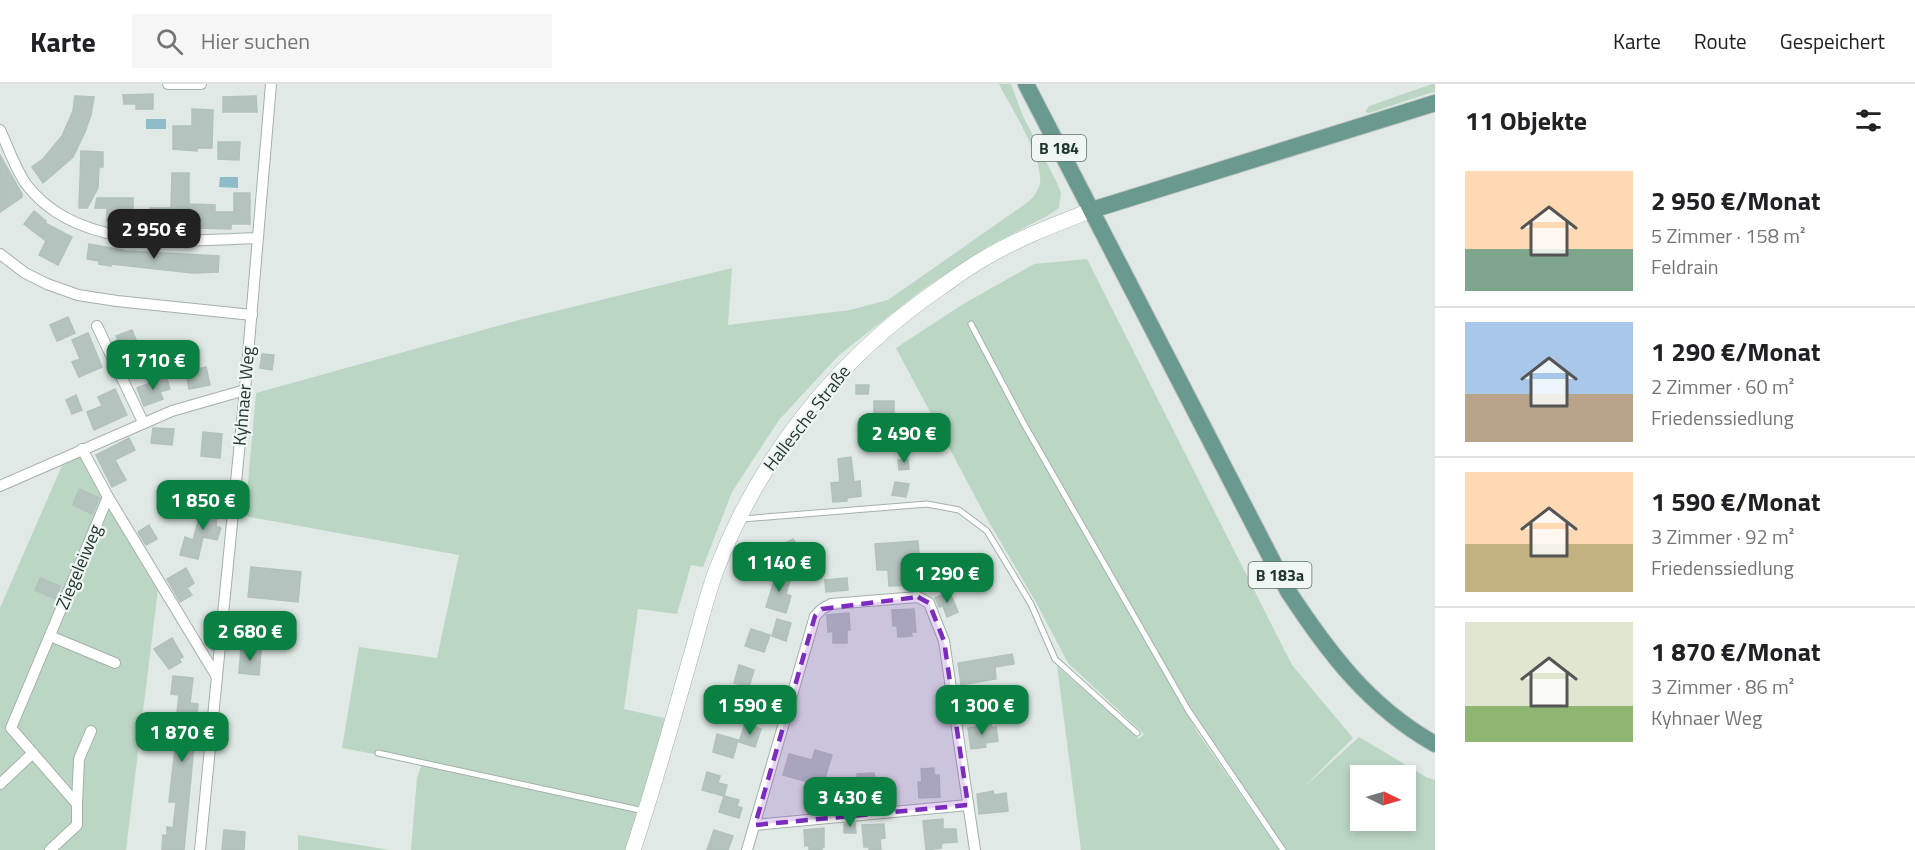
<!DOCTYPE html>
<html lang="de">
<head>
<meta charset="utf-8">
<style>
	:root { --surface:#fff; --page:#f6f6f6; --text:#202124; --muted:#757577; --line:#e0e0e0; --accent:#0b8043 }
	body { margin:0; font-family:"Titillium Web",sans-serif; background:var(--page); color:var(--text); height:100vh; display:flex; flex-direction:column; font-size:22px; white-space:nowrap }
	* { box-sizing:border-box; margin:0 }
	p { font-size:20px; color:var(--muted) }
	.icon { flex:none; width:33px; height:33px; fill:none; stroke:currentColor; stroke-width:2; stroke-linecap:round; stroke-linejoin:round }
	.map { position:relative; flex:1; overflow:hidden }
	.side { display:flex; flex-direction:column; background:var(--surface); width:480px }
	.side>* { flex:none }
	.needle { width:39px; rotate:95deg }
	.fabs { position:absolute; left:1350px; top:681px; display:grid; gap:12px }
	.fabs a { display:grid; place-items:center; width:66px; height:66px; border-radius:0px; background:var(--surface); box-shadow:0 3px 9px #0003; font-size:30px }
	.price { position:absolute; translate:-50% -51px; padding:0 14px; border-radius:12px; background:var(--accent); color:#fff; font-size:20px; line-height:39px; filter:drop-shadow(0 2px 3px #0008) }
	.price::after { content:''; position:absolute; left:50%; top:36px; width:18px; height:14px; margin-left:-9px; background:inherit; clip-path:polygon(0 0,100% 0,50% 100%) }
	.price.current { background:#222; color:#fff }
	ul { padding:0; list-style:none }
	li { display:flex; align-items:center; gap:18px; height:150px; padding:0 30px }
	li+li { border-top:2px solid var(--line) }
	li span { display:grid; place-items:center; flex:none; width:168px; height:120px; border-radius:0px; color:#555 }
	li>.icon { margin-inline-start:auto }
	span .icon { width:72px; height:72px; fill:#fffc; stroke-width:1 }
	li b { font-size:26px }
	h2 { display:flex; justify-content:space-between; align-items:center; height:72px; padding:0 30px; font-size:26px }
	header { display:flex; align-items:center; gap:36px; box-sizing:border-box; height:84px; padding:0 30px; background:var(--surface); border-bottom:2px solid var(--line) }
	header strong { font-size:28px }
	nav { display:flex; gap:33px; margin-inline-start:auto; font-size:21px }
	.search { width:420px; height:54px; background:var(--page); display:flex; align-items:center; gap:15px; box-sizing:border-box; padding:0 21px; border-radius:0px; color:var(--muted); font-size:22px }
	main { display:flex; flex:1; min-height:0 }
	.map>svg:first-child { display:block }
	.green { fill:#bbd7c4; fill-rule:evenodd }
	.water { fill:#8ebbc8 }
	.building { fill:#b5c3be; stroke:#b3c1bc; stroke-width:1.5 }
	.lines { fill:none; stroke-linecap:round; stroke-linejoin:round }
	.lane-casing { stroke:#a4b0ac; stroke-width:7 }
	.street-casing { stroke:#a4b0ac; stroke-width:12 }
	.secondary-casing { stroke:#a0b3ad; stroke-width:16 }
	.primary-casing { stroke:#bdc3c2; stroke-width:18 }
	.lane { stroke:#fff; stroke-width:5 }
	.street { stroke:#fff; stroke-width:10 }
	.secondary { stroke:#fff; stroke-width:15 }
	.primary { stroke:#6a998f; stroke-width:16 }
	.marked { fill:#7b2cbf; fill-opacity:0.2; stroke:#7b2cbf; stroke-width:4.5; stroke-dasharray:12 8; stroke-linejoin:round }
	.labels { text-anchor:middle; stroke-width:4.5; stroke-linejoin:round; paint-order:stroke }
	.shield { fill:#f0f6f3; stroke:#60706c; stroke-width:1.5 }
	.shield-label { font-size:16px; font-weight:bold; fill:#233732 }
	.street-label { font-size:18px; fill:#233732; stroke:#f0f6f3 }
</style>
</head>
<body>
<header>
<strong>Karte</strong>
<div class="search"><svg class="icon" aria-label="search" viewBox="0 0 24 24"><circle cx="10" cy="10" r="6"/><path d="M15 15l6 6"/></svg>Hier suchen</div>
<nav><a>Karte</a><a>Route</a><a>Gespeichert</a></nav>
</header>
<main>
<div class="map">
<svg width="1435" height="766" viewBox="0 0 1435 766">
	<rect width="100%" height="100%" fill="#e0e9e5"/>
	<g class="green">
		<path d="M999,0h12l11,30 36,71 3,8 -2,15 -12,8 -60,31 -65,43 -83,65 -60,65 -47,72 -29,75 -12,-2 -14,49 -39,-5 -14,100 49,11 -40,130h-222l6,-72 5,-15 -80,-15 17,-101 78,11 22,-103 -214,-39 11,-123 263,-73 213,-52 -4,57 122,-15 38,-10 130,-91c8,-5 16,-11 20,-20 12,-22 -28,-83 -39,-105z"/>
		<polygon points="1432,0 1435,0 1435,8 1430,9 1369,29 1365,28 1369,22"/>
		<path d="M1087,175l205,406 61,73 -50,50 56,-51 67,40 9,3v70h-149l-23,-30 -69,-105 -13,-12 15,27 83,120h-198l-24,-184 82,73 5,-5 -76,-71 -31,-59 -51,-87 -90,-169 64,-42 74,-42zM1360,692h46v44h-46z"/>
		<polygon points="80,373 159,497 126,766 0,766 0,524 64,377"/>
		<polygon points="298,751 390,766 298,766"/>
	</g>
	<g class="water">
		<rect x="146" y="35" width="20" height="10"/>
		<polygon points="220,93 238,93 238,104 219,103"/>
	</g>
	<g class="building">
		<polygon points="153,10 153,25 136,25 136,20 124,20 123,11"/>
		<polygon points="75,12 94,13 91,31 85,48 73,73 43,99 32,83 43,75 62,52 73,27"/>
		<polygon points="256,12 257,28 223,28 223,13"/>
		<polygon points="192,25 213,26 212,64 197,64 197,67 173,65 173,42 192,42"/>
		<polygon points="218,58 240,58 239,76 218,75"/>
		<polygon points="81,67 103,68 103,83 99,83 98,104 87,124 79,124"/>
		<polygon points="0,71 22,110 22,113 0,128"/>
		<polygon points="172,89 189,89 189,120 215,121 215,128 234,128 234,109 250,109 250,140 231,140 231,145 197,144 197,142 151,142 150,124 171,124"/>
		<polygon points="97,114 133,114 133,138 107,137 107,124 95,124"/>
		<polygon points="34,127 46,137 45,139 72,153 58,181 39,171 46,157 24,140"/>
		<polygon points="89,160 127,167 219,172 218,188 193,189 111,180 111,182 99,180 99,177 87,175"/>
		<polygon points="68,233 75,249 57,257 50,241"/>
		<polygon points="132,246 139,263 123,269 116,252"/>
		<polygon points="88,249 102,283 79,293 72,278 80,275 72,256"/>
		<polygon points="262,270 274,271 272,286 260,284"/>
		<polygon points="206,283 210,301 189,305 186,288"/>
		<polygon points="166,293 170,305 160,308 163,315 144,322 137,304"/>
		<polygon points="856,301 869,301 868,310 856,310"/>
		<polygon points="115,305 127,331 94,346 87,328 102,322 98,313"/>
		<polygon points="76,311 82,326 72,330 66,316"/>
		<polygon points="874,317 894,317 894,330 874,329"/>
		<polygon points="153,344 174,345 172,361 151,359"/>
		<polygon points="203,348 222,350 220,374 201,372"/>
		<polygon points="129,354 135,366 115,376 126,396 112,403 96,371"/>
		<polygon points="851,373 854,398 860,397 861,412 847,414 847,417 833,418 831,399 840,398 838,375"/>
		<polygon points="908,375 909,385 899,386 898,376"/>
		<polygon points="895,398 909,400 906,413 892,411"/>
		<polygon points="79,405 99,414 92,430 73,421"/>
		<polygon points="204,416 218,417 216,442 221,444 217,456 203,453 198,475 180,471 185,453 193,456 198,438 202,439"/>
		<polygon points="149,441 157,455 146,461 138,448"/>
		<polygon points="793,455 809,478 788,490 774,465"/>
		<polygon points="918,457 919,471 911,471 912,501 889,502 888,486 877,486 875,460"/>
		<polygon points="251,483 301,488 298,518 248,513"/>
		<polygon points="186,484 194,499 187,504 192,511 180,518 167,495"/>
		<polygon points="773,487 791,493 786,510 791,512 786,529 766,523 774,497 770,496"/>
		<polygon points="40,494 60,502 55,515 35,506"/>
		<polygon points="847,494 848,506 826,508 825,496"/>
		<polygon points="950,508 958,528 947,533 943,522 939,523 935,514"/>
		<polygon points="914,525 916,548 911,548 912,552 898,553 897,542 893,542 892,526"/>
		<polygon points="849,529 850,546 847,546 847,559 833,559 833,547 828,548 827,531"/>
		<polygon points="777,535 791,539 786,557 772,552"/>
		<polygon points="751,545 770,551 764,568 745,562"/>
		<polygon points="172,554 183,573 179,575 181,578 169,585 154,565"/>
		<polygon points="241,564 261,566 259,591 239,589"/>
		<polygon points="1012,570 1014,580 995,583 996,595 961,601 958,579"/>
		<polygon points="739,581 754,586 749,603 734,599"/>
		<polygon points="173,592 193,594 190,619 198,620 184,766 162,766 163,751 167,752 167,743 173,744 176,718 169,718 177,647 175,647 179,611 171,610"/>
		<polygon points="756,604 771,609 768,628 750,623"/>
		<polygon points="745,640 761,645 755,663 739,658"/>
		<polygon points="991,640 992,644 996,643 998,657 985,659 986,663 971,665 968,644"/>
		<polygon points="717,650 738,656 733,674 713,668"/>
		<polygon points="815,666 832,671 818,717 808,714 812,699 783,691 789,670 812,676"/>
		<polygon points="934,684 934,691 939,691 940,713 919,714 918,698 922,698 921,685"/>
		<polygon points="707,688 720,692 718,699 727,701 724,712 702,706"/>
		<polygon points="874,689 876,700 879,700 881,716 860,718 857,690"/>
		<polygon points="993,707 994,711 1006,709 1008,727 979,730 977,710"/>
		<polygon points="724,712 739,716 737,722 742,724 739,734 719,728"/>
		<polygon points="943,735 943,745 956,745 957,758 942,759 941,764 926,766 923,737"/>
		<polygon points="855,739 856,749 844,749 844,740"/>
		<polygon points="884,740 885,754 880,755 881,766 869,766 869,763 864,763 862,741"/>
		<polygon points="824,744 824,763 822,764 822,766 809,766 809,761 805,762 804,746"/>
		<polygon points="224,746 245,748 244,766 222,766"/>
		<polygon points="714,746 733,752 728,766 707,766"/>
	</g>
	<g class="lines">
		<g class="lane-casing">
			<g id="lane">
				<polyline points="971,240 1024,340 1188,626 1283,766"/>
				<polyline points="742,435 927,420 959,426 987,447 1031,520 1055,575 1137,649"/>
				<polyline points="378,669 644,727"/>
			</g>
		</g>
		<g class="street-casing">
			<g id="street">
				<polyline points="168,0 201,0"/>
				<path d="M0,46c8,17 15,38 26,54 51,68 156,57 231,54"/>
				<polyline points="0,170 25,189 47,200 78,211 117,217 252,231"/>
				<polyline points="97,242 143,338"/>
				<polyline points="82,365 108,413 217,593"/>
				<polyline points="0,402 172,327 245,306"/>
				<polyline points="50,552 115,579"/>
				<polyline points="0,700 33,669"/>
				<polyline points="77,720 79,675 91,647"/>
				<polyline points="755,741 968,721"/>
				<polyline points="50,766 77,741 77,720 11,644 108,413"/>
				<polyline points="200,766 245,306 271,0"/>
				<polyline points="747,766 815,532 822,525 831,520 918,513 929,519 944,557 975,766"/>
			</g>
		</g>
		<g class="secondary-casing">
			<path id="secondary" d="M633,766c21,-63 39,-127 57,-191 9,-30 16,-62 27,-91 45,-115 121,-210 223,-280 14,-10 29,-21 45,-30 34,-20 71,-34 107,-48"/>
		</g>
		<g class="primary-casing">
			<g id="primary">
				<path d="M1026,0l262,507c40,61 81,116 147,153"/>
				<polyline points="1092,126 1435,19"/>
			</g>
		</g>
		<use href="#lane" class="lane"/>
		<use href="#street" class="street"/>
		<use href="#secondary" class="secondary"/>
		<use href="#primary" class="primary"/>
	</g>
	<path class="marked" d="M918,513l11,6 15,38 24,164 -213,20 60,-209 7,-7z"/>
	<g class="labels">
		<g class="shield">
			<rect x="1032" y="51" width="54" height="26" rx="4.5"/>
			<rect x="1248.5" y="478" width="63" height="26" rx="4.5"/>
		</g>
		<g class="shield-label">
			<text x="1059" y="70">B 184</text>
			<text x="1280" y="497">B 183a</text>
		</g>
		<g class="street-label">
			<text transform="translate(244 312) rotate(-85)" y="6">Kyhnaer Weg</text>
			<text transform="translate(807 334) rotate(-52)" y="6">Hallesche Straße</text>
			<text transform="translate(79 483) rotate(-67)" y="6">Ziegeleiweg</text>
		</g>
	</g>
</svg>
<div class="fabs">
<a><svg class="needle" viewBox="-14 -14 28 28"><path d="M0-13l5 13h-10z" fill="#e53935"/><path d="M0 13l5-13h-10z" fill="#757577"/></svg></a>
</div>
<b class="price current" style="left:154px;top:176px">2 950 €</b>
<b class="price" style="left:153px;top:307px">1 710 €</b>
<b class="price" style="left:904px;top:380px">2 490 €</b>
<b class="price" style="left:203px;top:447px">1 850 €</b>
<b class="price" style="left:779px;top:509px">1 140 €</b>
<b class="price" style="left:947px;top:520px">1 290 €</b>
<b class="price" style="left:250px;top:578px">2 680 €</b>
<b class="price" style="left:750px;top:652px">1 590 €</b>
<b class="price" style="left:982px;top:652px">1 300 €</b>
<b class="price" style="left:182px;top:679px">1 870 €</b>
<b class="price" style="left:850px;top:744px">3 430 €</b>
</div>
<section class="side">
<h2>11 Objekte<svg class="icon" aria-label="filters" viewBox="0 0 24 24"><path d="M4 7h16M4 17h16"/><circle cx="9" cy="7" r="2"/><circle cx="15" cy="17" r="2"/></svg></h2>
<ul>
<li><span style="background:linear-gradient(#ffd9b3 65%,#7fa58c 0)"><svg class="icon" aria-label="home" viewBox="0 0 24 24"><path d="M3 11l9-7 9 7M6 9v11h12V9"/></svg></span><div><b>2 950 €/Monat</b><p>5 Zimmer · 158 m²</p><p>Feldrain</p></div></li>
<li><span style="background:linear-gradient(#a9c7e8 60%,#b9a48a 0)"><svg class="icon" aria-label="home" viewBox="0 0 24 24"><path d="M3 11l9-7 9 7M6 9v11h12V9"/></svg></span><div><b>1 290 €/Monat</b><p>2 Zimmer · 60 m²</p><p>Friedenssiedlung</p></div></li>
<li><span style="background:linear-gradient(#ffd9b3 60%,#c2b280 0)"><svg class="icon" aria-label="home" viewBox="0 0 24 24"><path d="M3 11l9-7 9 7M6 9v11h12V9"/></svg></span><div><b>1 590 €/Monat</b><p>3 Zimmer · 92 m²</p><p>Friedenssiedlung</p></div></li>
<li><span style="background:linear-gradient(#dfe7d0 70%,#8fb573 0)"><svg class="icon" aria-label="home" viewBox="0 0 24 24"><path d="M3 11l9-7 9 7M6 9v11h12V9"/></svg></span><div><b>1 870 €/Monat</b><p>3 Zimmer · 86 m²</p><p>Kyhnaer Weg</p></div></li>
</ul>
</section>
</main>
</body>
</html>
